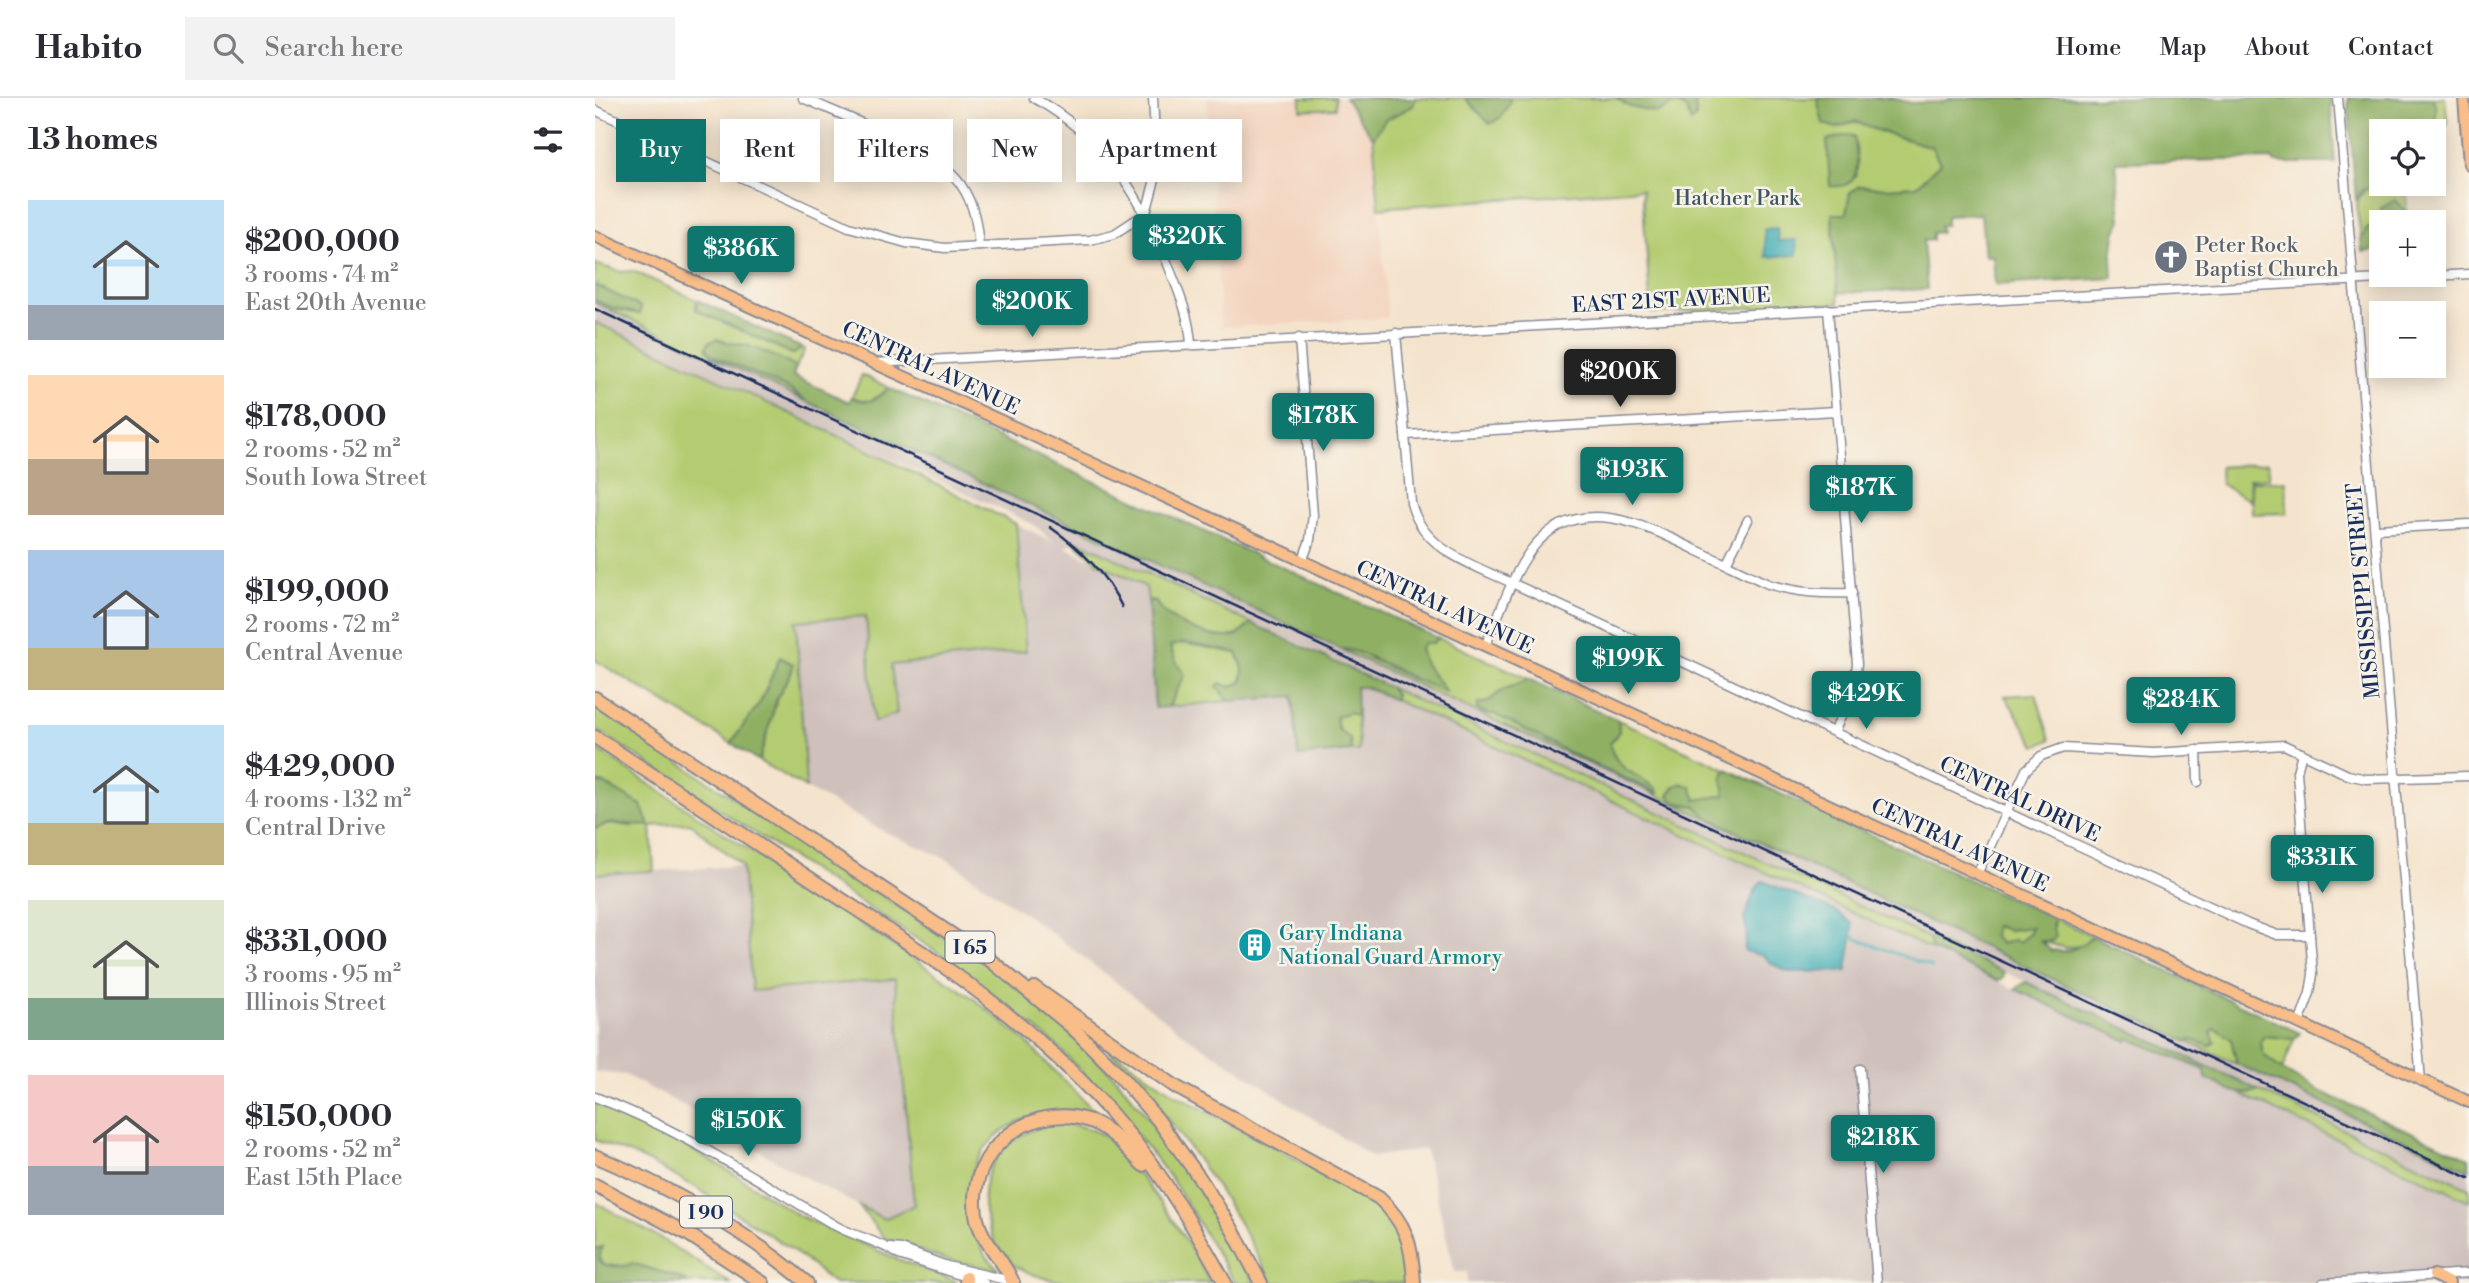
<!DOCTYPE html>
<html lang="en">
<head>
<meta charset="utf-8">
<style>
	:root { --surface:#fff; --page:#f2f2f3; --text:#2b2b33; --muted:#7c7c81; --line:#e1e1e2; --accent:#0f766e }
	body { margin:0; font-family:"Libre Bodoni",serif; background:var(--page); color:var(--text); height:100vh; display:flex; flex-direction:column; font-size:26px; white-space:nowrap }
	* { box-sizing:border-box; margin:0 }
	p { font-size:23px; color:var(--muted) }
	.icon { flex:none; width:38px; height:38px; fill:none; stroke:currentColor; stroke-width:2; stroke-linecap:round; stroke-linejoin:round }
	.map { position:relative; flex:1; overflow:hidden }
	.details { display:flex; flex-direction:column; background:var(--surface); width:595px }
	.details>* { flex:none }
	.banner { position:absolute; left:21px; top:21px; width:665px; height:63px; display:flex; gap:14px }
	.buttons { position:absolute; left:1774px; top:21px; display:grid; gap:14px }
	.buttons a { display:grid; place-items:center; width:77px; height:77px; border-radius:0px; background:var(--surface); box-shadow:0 4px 18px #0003; font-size:35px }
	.price { position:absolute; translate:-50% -60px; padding:0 16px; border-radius:7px; background:var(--accent); color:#fff; font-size:23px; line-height:46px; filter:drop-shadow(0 2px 4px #0008) }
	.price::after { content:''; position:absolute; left:50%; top:42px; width:21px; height:16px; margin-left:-10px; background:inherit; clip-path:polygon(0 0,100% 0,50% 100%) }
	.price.selected { background:#222; color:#fff }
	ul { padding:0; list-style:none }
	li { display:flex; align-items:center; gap:21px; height:175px; padding:0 28px }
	li span { display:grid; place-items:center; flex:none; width:196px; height:140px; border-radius:0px; color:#555 }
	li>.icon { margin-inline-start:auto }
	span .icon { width:84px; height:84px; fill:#fffc; stroke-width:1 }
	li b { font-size:30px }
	h2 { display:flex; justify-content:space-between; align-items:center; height:84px; padding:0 28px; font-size:30px }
	.tag { padding:0 24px; border-radius:0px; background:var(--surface); box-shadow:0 4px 18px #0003; font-size:24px; line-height:63px }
	.tag.selected { background:var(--accent); color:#fff }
	header { display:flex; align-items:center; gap:42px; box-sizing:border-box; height:98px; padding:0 35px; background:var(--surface); border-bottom:2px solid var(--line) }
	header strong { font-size:33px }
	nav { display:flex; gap:38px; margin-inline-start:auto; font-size:24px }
	.search { width:490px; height:63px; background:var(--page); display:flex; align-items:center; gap:18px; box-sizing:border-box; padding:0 24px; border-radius:0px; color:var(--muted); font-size:26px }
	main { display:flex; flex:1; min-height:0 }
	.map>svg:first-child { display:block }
	.built { fill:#f3d4bf }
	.industrial { fill:#cfc0bb }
	.green { fill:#b4cc71; stroke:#687e68; stroke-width:2 }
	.forest { fill:#8fb063; stroke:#557060; stroke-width:2; fill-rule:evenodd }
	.water { fill:#39aab4; stroke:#2a6c89; stroke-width:2 }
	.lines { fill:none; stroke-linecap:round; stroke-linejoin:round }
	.stream { stroke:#39aab4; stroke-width:2.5 }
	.minor-casing { stroke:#888a96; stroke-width:11 }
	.major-casing { stroke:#888a96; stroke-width:14 }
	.highway-casing { stroke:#888a96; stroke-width:16 }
	.minor { stroke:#fff; stroke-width:8 }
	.major { stroke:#f8bd88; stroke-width:10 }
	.highway { stroke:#f8bd88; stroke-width:12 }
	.rail { stroke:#1b2f5e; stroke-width:2.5 }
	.labels { text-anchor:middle; stroke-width:5; stroke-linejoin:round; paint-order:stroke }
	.shield { fill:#f7f3e8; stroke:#5d6a87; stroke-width:2 }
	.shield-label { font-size:19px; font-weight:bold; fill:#1b2f5e }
	.park-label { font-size:21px; fill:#415663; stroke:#f7f3e8 }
	.worship-label { font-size:21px; fill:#5b616d; stroke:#f7f3e8; text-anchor:start }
	.street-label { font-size:21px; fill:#1b2f5e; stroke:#f7f3e8 }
	.culture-label { font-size:21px; fill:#0d838f; stroke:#f7f3e8; text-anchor:start }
</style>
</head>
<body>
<header>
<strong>Habito</strong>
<div class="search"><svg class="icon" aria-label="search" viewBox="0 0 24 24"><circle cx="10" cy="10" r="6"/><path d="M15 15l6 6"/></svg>Search here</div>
<nav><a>Home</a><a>Map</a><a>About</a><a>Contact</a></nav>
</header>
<main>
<section class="details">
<h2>13 homes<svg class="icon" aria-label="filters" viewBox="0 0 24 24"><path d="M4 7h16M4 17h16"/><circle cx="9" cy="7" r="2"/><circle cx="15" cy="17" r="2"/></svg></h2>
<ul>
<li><span style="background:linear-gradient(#bfe0f5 75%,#9aa5b1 0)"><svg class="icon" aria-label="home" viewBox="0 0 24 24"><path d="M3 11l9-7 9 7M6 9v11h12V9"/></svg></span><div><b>$200,000</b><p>3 rooms · 74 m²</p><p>East 20th Avenue</p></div></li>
<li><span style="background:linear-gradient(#ffd9b3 60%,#b9a48a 0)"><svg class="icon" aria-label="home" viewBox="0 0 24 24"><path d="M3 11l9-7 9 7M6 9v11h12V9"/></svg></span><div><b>$178,000</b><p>2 rooms · 52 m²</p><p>South Iowa Street</p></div></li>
<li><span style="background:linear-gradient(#a9c7e8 70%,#c2b280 0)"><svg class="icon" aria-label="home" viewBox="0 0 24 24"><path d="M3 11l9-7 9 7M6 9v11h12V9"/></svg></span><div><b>$199,000</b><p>2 rooms · 72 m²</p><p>Central Avenue</p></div></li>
<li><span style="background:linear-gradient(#bfe0f5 70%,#c2b280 0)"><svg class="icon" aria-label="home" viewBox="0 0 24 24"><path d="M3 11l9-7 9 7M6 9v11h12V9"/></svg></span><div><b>$429,000</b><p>4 rooms · 132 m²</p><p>Central Drive</p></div></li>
<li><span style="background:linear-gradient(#dfe7d0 70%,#7fa58c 0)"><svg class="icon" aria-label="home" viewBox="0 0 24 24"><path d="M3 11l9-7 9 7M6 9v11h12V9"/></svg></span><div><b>$331,000</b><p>3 rooms · 95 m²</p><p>Illinois Street</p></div></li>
<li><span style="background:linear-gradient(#f6c9c9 65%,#9aa5b1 0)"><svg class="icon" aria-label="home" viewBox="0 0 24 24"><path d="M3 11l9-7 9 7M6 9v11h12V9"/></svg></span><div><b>$150,000</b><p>2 rooms · 52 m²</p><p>East 15th Place</p></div></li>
</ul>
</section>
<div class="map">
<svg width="1874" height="1185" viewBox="0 0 1874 1185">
	<rect width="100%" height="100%" fill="#f7f3e8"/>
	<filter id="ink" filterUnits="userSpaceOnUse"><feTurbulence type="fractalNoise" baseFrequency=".0143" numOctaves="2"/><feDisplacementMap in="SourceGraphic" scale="14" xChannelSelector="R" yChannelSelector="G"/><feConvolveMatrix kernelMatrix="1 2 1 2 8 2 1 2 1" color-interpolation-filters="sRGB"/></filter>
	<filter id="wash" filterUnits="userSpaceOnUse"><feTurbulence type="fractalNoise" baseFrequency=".00686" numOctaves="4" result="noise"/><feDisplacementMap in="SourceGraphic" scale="28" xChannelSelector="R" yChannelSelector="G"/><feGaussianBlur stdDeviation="1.57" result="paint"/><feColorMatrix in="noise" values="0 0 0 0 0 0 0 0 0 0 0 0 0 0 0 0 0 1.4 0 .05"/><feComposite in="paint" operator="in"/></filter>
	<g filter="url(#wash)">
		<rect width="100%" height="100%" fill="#f5e4cd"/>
		<polygon class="built" points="612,0 750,0 778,40 793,220 626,229"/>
		<g class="industrial">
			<polygon points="0,205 1874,1072 1874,1090 486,444 479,444 470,449 552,489 560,610 698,598 703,657 764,653 761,589 770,589 1531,943 1532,940 1610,972 1611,980 1874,1103 1874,1185 872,1185 872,1174 860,1174 830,1051 777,1059 587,935 454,833 352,761 288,733 211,690 200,523 271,518 280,624 302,615 296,567 431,553 421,426 459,444 438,426 0,224"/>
			<polygon points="147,768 157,893 300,881 319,1108 289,1121 196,1072 99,1013 30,977 0,974 0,776"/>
		</g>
		<g class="green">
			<polygon points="706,0 740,0 740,10 706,12"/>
			<polygon points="775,0 1229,0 1242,30 1260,23 1272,29 1337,49 1345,65 1322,88 1291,90 1264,88 1255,95 1251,116 1237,116 1244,205 1056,215 1047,91 784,110"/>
			<polygon points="1837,0 1850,0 1853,27 1840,29 1841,10"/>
			<path d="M1787,84l25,2 -1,38h-7l6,-5 -22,1 -4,7 -13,4 -2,7h-3c-4,-28 -12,-44 21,-54z"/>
			<polygon points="0,166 26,174 38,173 102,202 101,212 198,256 207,250 210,251 201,269 147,246 137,247 122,241 117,257 194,291 213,304 0,205 0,202 17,210 45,216 45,209 0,187"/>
			<polygon points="0,224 267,349 421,426 431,553 296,567 302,615 279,624 271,518 201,523 211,690 164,663 182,600 197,573 185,559 166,603 136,645 0,562"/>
			<path d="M267,277l27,13c-16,12 -17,17 -37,9z"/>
			<polygon points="1673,365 1674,378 1672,380 1654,381 1655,403 1626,386 1625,369"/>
			<polygon points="1656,383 1691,383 1692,415 1657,416"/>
			<path d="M479,444h7l170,81c-5,5 -11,12 -17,13 -21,6 -70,-15 -78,-34l-8,-2 -2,-13 -48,-24z"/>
			<path d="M843,540l91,41 -26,11 -16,12 -9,2 9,10h7l141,70 22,9v-4c-20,-15 -42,-19 -47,-45l9,-13 -1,-11 108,49 -4,10 4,16 -30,5 -4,-6 -9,11 12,1 13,11 33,17 -401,-185h11l59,29 34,13 -4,-8 -15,-14 -5,-21 4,-5h9z"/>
			<polygon points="589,545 642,555 648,570 647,584 635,589 629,596 634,603 574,609 589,577 580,562 575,547"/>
			<polygon points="794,589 1334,840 1337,852 800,602 800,597"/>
			<polygon points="1441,596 1455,642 1441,648 1410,598"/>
			<polygon points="0,609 403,874 481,941 521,980 568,1038 622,1119 660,1185 640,1185 576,1080 522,1012 460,946 351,860 0,631"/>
			<polygon points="754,614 762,618 764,653 756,653 755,641 743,631 741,619"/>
			<path d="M0,650l378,250 50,41 82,83c-8,-3 -17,-8 -25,-10 -22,-5 -43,1 -62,10 -50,24 -63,80 -36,127 4,8 11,14 17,21l-56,-11 -59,-21 -26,-33 26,14 30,-14 -19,-226 -143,12 -10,-125 -52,-43 -39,3 3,45 -59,3v-45l13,-6 22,3 20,-1 -45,-41 -10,-2z"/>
			<polygon points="1459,820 1498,838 1489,847 1470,850 1445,843 1457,843"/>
			<polygon points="1399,828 1414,832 1438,828 1434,836 1424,844 1419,842 1406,846 1399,839"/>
			<polygon points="1621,930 1636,941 1642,966 1591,943 1598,942"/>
			<polygon points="1668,938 1699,941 1687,972 1667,956 1666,945"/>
			<path d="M510,948l71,49 188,100c35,25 40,48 44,88h-136c-46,-92 -98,-161 -167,-237z"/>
			<polygon points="1663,992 1874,1090 1874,1103 1643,995 1655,996"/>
			<polygon points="0,1005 73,1038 129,1070 205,1118 302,1161 359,1182 362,1185 239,1185 195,1150 97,1087 46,1060 0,1042"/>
			<path d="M459,1025c17,1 38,4 52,14 11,8 20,22 29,33 29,35 54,72 75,113 -34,0 -68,0 -102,0 -22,0 -44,0 -64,-5 -10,-3 -26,-9 -34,-16 -9,-8 -16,-21 -20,-32 -20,-54 11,-95 64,-107z"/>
			<path d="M0,1104l65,36 70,45h-42l-11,-6 -60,-12 -13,1c-7,-5 -5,-11 -2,-18l-7,1z"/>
		</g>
		<g class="forest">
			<polygon points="750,0 821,0 818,8 790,22 778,40"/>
			<polygon points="870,0 914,0 915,4 906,19 895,26"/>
			<polygon points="1021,0 1100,0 1101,19 1096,24 1092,12 1086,7 1078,6 1063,15 1035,9"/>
			<polygon points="1222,0 1296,0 1316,5 1345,4 1358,0 1735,0 1740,65 1680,65 1677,61 1521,64 1526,124 1520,135 1517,160 1518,180 1400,187 1398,158 1390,158 1386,116 1351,118 1351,127 1345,127 1346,134 1337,135 1337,142 1328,143 1332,191 1243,195 1237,116 1251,116 1255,95 1264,88 1292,90 1322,88 1345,65 1337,49 1272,29 1260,23 1242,30 1228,26"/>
			<polygon points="1753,0 1837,0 1841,10 1840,29 1830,33 1787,33 1787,84 1767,92 1761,102"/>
			<path d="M1252,37l7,1c4,21 11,54 -24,50l-3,-46z"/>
			<polygon points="1800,102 1809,112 1810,119 1804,124 1787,124 1787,151 1767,154 1766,138 1769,138 1771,131 1784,127 1788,120 1786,110"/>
			<polygon points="0,187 46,209 45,216 17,210 0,202"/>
			<polygon points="102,202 207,250 198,256 101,212"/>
			<path d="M122,241c13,5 17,4 27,6 18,4 36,14 52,22l-3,9 56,26 3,-5c20,8 21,3 37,-9l549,250 -5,5h-9l-4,5c6,26 13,23 25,43 -32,-8 -78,-42 -105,-42l-532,-247 -19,-13 -77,-34 -6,-7 3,-6z"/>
			<path d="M553,502l8,2c8,19 57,40 78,34 6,-1 12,-8 17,-13l138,64 6,8v5l-30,-13h-9l1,29 -8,-4 -13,5 2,12 12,10 1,12 -53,5 -5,-60 -64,5 -12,-14 3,-4 10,4 12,-5 1,-14 -6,-15 -53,-10 -14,3 5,14 10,15 -17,32 -13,1z"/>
			<polygon points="185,559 198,566 197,573 182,600 164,663 136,645 166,603"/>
			<path d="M934,581l89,41 1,11 -9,13c5,26 27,30 47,45l1,4 -74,-33 -90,-46h-7l-10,-5 1,-5 9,-2 16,-12z"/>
			<path d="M1131,671l328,149 -2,8 4,10 -4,5h-12l12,10 3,-1c10,5 29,-5 38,-14l207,97 -6,6 -31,-3 -2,7 2,11 15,13 39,23 152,68v12l-232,-106 -6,-25 -15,-11 -5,4 4,10 -6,4 -16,-6 -7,1 -445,-207 -33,-17 -13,-11 -21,-4 -5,-6 5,-9 7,-4 10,4 5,13 29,-5 -3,-16zM1400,828l14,4 23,-3 -3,7 -10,8 -5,-2 -13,4 -7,-7z"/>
			<polygon points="0,684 10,686 46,707 55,728 13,725 0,731"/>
			<polygon points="1334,840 1409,874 1408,880 1403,883 1337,852"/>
			<path d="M1431,884l232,108c-17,10 -37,-5 -52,-12l-1,-8 -77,-32 -1,3 -112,-52z"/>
			<path d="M7,1149c-5,14 -2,19 12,19 8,0 11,1 18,-3l45,14 11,6h-93v-34z"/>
		</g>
		<g class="water">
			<polygon points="1182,130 1183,143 1201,142 1202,157 1171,159 1169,131"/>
			<path d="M1167,783l73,30 17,12c2,17 -4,33 -5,48l-57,1c-5,-1 -16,-7 -20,-10 -6,-3 -2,-5 -9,-7 -7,-2 -11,-1 -17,-5l3,-18 -3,-13 10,-28z"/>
		</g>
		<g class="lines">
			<polyline class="stream" points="1257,837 1262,841 1337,869"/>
		</g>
	</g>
	<g filter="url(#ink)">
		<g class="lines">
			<g class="minor-casing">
				<g id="minor">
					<path d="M208,0c40,18 136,53 158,87 13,19 16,39 18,61"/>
					<path d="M439,0c69,39 104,92 133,164 11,28 22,52 24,82"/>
					<polyline points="1743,0 1826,983"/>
					<polyline points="0,12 254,129 311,145 350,150 495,142 519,136 551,115"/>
					<polyline points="551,115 562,74 558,0"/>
					<polyline points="1233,211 1262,566 1258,592 1239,634"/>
					<path d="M801,235l15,170c12,48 63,62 103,81l734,340 29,11h33"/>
					<polyline points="704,240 718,417 715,442 707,464"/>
					<polyline points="280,265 1874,176"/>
					<polyline points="810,337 1241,313"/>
					<polyline points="1781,431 1874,426"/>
					<polyline points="1131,466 1153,422"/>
					<path d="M890,548c15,-31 25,-68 46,-96 45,-59 112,-26 165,0 24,11 48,23 72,34 29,9 55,10 84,9"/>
					<polyline points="1602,652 1603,684"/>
					<polyline points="1382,776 1431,672 1446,658 1468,650 1559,655 1689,647 1753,677 1771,681 1874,678"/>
					<polyline points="1704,926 1715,895 1718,876 1702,674 1707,655"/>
					<polyline points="1265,971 1282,1185"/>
					<path d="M0,999c85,32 162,83 241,129 20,11 44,15 63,29l85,28"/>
					<polyline points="295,1150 306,1151 352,1168 420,1184"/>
					<polyline points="1728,1185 1874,1175"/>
				</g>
			</g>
			<g class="major-casing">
				<g id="major">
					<polyline points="1869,0 1874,66"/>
					<polyline points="0,138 389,315 1874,1004"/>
					<polyline points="1839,1177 1854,1185"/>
				</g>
			</g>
			<g class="highway-casing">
				<g id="highway">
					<polyline points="0,600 395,862 477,929 519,971 563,1022 606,1082 637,1131 666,1185"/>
					<path d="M0,639l351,231c65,46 126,97 177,159 40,48 72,102 102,156"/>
					<path d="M440,890l141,99 203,111c28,26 33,47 35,85"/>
					<path d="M0,1058c76,32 149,74 212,127"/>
					<polyline points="0,1087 93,1136 168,1185"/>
					<polyline points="371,1180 371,1185"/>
					<path d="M418,1185c-9,-25 -33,-41 -37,-69 -10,-63 55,-114 114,-93 22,8 37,28 53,44"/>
				</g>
			</g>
			<use href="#minor" class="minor"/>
			<use href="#major" class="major"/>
			<use href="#highway" class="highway"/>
			<g class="rail">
				<polyline points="0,211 1874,1080"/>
				<path d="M455,429c30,21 56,46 72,80"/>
			</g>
		</g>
	</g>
	<defs>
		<g id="church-disc" transform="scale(1.75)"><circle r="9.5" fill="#6b7280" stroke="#f7f3e8"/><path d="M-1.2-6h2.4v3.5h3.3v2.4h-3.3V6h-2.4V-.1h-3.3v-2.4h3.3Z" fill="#fff"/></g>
		<g id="building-disc" transform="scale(1.75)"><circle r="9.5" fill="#0f9aa8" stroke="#f7f3e8"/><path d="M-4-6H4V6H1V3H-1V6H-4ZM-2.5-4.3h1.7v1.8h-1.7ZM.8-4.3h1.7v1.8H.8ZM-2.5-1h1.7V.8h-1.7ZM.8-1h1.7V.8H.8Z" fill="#fff"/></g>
	</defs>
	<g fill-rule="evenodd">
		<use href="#church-disc" x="1576" y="159"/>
		<use href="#building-disc" x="660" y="847"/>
	</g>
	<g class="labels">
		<g class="shield">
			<rect x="350.5" y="833.5" width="49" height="31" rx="5"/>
			<rect x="85" y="1098.5" width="52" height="31" rx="5"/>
		</g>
		<g class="shield-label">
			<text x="375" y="856">I 65</text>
			<text x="111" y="1121">I 90</text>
		</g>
		<g class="park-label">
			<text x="1142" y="107">Hatcher Park</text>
		</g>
		<g class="worship-label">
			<text x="1600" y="154">Peter Rock<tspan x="1600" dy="24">Baptist Church</tspan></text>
		</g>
		<g class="street-label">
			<text transform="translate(1076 202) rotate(-3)" y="7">EAST 21ST AVENUE</text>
			<text transform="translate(336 270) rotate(25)" y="7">CENTRAL AVENUE</text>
			<text transform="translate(1768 493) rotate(-95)" y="7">MISSISSIPPI STREET</text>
			<text transform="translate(850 509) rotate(25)" y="7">CENTRAL AVENUE</text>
			<text transform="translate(1425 701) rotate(25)" y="7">CENTRAL DRIVE</text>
			<text transform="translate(1365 747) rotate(25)" y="7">CENTRAL AVENUE</text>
		</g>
		<g class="culture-label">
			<text x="684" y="842">Gary Indiana<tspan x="684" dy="24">National Guard Armory</tspan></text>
		</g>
	</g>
</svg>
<div class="buttons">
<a><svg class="icon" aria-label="locate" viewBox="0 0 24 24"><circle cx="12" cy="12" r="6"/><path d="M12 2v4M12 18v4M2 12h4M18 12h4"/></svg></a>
<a>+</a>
<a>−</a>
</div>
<b class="price" style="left:592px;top:176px">$320K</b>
<b class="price" style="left:146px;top:188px">$386K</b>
<b class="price" style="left:437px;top:241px">$200K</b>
<b class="price selected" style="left:1025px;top:311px">$200K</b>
<b class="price" style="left:728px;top:355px">$178K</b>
<b class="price" style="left:1037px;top:409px">$193K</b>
<b class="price" style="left:1266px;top:427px">$187K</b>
<b class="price" style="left:1033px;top:598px">$199K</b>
<b class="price" style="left:1271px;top:633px">$429K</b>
<b class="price" style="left:1586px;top:639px">$284K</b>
<b class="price" style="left:1727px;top:797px">$331K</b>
<b class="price" style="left:153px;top:1060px">$150K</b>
<b class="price" style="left:1288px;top:1077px">$218K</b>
<div class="banner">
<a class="tag selected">Buy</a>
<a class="tag">Rent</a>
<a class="tag">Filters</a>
<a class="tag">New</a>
<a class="tag">Apartment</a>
</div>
</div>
</main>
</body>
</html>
